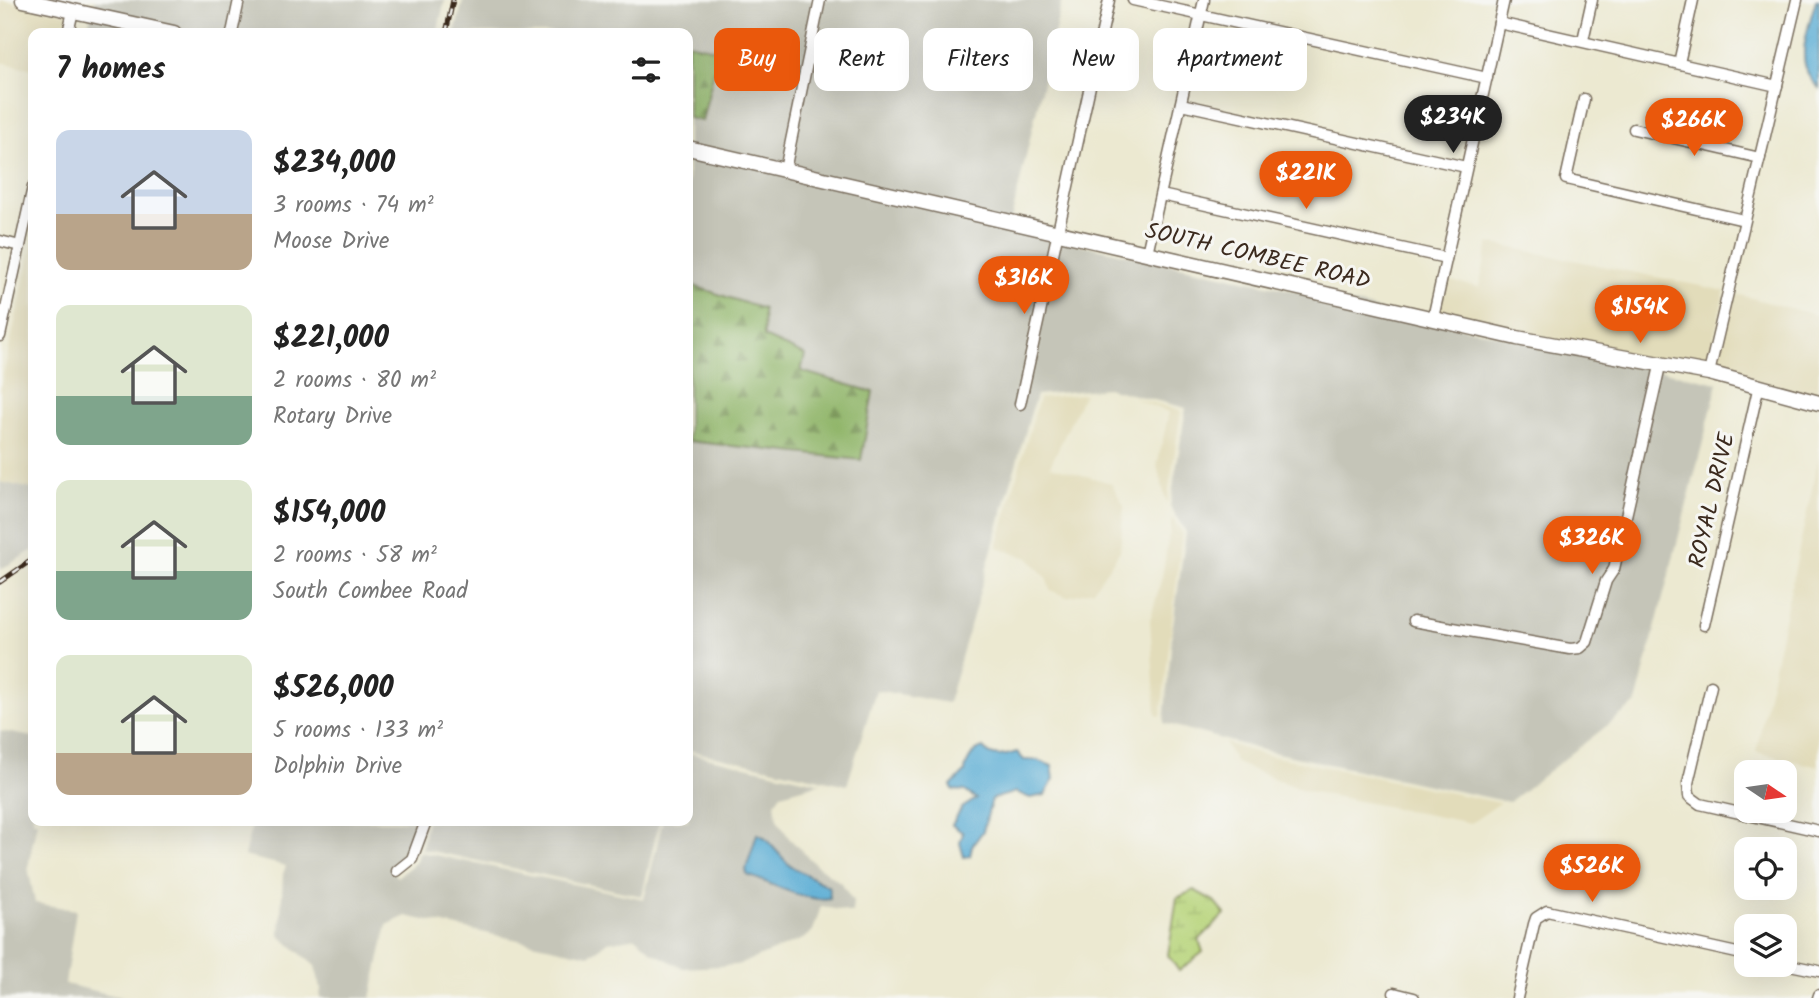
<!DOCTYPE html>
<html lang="en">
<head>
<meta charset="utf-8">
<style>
	:root { --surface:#fff; --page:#f2f2f2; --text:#222; --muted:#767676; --accent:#ea580c }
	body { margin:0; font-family:Kalam,sans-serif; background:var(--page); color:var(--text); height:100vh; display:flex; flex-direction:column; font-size:26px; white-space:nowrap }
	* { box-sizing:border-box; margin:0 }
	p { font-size:23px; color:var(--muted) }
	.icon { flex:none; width:38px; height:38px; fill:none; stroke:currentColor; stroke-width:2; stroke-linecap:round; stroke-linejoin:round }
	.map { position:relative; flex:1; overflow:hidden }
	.panel { position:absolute; left:28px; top:28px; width:665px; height:798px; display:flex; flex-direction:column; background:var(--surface); border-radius:14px; box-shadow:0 7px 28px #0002 }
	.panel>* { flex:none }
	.banner { position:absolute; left:714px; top:28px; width:665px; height:63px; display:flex; gap:14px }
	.needle { width:46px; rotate:103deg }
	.tools { position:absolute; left:1734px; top:760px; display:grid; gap:14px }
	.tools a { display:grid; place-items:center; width:63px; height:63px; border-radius:14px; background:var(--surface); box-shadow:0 7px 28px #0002; font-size:35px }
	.price { position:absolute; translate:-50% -60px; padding:0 16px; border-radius:24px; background:var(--accent); color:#fff; font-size:23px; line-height:46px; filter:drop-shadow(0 2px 4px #0008) }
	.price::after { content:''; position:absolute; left:50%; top:42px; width:21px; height:16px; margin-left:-10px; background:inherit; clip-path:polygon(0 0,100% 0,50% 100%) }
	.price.active { background:#222; color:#fff }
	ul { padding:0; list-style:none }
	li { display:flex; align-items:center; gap:21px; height:175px; padding:0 28px }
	li span { display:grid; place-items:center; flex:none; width:196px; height:140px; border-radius:14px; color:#555 }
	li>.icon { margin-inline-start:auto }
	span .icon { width:84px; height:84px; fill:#fffc; stroke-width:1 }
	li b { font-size:30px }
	h2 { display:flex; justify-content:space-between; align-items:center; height:84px; padding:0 28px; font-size:30px }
	.pill { padding:0 24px; border-radius:14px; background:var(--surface); box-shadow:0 7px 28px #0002; font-size:24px; line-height:63px }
	.pill.active { background:var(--accent); color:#fff }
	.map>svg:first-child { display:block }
	.built { fill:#e2dcba }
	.industrial { fill:#c5c5b8; fill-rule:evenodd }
	.forest { fill:url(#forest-firs); stroke:#667044; stroke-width:2 }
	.wetland { fill:url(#wetland-marsh); stroke:#797f4c; stroke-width:2 }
	.water { fill:#59acd4; stroke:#4a6b79; stroke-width:2 }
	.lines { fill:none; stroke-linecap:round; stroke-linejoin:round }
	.minor-casing { stroke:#796d5d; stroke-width:13 }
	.major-casing { stroke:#796d5d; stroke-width:17 }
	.minor { stroke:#fff; stroke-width:10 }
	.major { stroke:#fff; stroke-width:14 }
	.rail-casing { stroke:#3b2a1e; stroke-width:5 }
	.rail { stroke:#f6f6f2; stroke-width:2.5; stroke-dasharray:8; stroke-linecap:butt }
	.labels { text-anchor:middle; stroke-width:6; stroke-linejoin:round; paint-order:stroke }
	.street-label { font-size:23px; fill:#3b2a1e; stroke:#f6f6f2 }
</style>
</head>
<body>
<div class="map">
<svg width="1819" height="998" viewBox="0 0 1819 998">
	<defs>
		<pattern id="forest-firs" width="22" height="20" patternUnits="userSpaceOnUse" patternTransform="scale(1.75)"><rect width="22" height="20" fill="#91b66a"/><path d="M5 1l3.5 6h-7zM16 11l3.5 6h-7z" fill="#789457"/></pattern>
		<pattern id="wetland-marsh" width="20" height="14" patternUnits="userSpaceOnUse" patternTransform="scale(1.75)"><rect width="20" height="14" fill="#b7d47a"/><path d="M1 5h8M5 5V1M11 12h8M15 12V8" fill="none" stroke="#9eb669"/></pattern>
	</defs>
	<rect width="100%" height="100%" fill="#f6f6f2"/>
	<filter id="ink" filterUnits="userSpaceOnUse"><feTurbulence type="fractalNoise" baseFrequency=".0143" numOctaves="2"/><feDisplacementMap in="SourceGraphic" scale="14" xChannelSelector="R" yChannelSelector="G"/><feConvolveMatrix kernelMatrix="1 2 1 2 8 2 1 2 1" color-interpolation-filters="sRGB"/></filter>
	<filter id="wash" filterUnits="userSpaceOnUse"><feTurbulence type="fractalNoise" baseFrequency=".00686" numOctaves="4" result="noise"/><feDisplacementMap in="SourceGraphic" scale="28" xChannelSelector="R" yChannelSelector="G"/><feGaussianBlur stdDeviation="1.57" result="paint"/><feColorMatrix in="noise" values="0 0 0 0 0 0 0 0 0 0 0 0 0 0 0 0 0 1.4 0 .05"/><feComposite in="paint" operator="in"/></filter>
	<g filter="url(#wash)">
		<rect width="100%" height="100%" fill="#ece9d1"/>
		<g class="built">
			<polygon points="0,0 68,14 63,33 33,33 33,69 0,62"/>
			<polygon points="1489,243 1725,291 1706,369 1640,358 1438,315 1446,280 1479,287"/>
			<polygon points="32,247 33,247 33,489 0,482 0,389"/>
			<polygon points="1733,293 1819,316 1819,399 1715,371"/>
			<polygon points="1084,394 1050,466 1111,483 1124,506 1120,551 1093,590 1067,597 1050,590 1046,577 1028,558 997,547 1039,398"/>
			<polygon points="1133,398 1181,411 1167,504 1157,466 1169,412"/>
			<polygon points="1819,456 1819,767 1756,752"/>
			<polygon points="1172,518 1182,532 1161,716 1156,715 1150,620 1162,577"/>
			<polygon points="1225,743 1257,753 1500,803 1471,823 1303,790 1236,763"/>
		</g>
		<g class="industrial">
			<polygon points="95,0 445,0 437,33 86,33"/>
			<polygon points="463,0 1062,0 1009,229 1718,383 1636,703 1509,802 1258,749 1164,723 1173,625 1186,532 1170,507 1186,408 1107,388 1036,395 948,703 876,690 847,785 688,750 688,33 455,33"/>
			<polygon points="0,482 33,489 33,550 0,570"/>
			<polygon points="0,731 33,737 33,821 37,821 28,867 35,903 76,910 65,984 125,998 0,998"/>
			<path d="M688,753l133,30 -40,11 -6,8 2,17 12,19 27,27 25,18 12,18 -1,12 -31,-7 -8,25 -10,8 -66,26 -54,3 -31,-16 -16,-15 -28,5 -19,13 -183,-39 -19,9 -16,73h-51l1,-10 -6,-22 -35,-30 3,-62 3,-8 -42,-10 9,-35h168l-13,36 -17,13 6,7 18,-14 5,-11 224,47 19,-78h25zM757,834l7,3 26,29 39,21 -8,13 -74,-25 -1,-6z"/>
			<polygon points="427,821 659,821 642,896 422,849"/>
		</g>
		<g class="forest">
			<polygon points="688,43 719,50 702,121 688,118"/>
			<polygon points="688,284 763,309 764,337 805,355 801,371 873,392 861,460 688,441"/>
		</g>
		<polygon class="wetland" points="1194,890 1214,901 1225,914 1199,940 1203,952 1179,971 1168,955 1177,898"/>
		<g class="water">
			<path d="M1816,0h3v88c-27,-23 -11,-59 -3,-88z"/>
			<path d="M983,748c9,11 22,8 34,4l7,8h13l15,6 2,13 -9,16 -15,3 -14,-6 -24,7 -9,32 -11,15 -2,10 -6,1 -4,-14 3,-10 -11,-8 10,-17 14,-9 -11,-8 -12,-1 -2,-4 14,-14c1,-10 7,-21 18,-24z"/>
			<path d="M757,834l7,3 26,29 39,21 1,11c-25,5 -58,-15 -83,-23l-1,-6z"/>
		</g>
	</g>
	<g filter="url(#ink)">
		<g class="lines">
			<g class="minor-casing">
				<g id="minor">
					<polyline points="1133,0 1487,78"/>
					<polyline points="1499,23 1777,86"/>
					<polyline points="68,33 73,11"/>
					<polyline points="232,33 239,0"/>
					<polyline points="1583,40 1592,0"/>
					<polyline points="1679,63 1693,0"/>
					<polyline points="1584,99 1566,179 1744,220"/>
					<polyline points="1181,104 1466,167"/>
					<polyline points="1634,129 1760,158"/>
					<polyline points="785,170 820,0"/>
					<polyline points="1161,195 1446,258"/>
					<polyline points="0,241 20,246"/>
					<polyline points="1147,253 1204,0"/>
					<polyline points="1433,318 1504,0"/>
					<polyline points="0,336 33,187"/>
					<polyline points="1709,373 1797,0"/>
					<polyline points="1020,404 1109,0"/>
					<polyline points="1413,621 1570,649 1580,648 1587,642 1606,581 1614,569 1660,366"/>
					<polyline points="1704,625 1759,385"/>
					<polyline points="1711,686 1688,783 1689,796 1700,804 1819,831"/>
					<polyline points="397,871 412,859 426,821"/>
					<polyline points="1785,964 1819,971"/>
					<polyline points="1394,993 1414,998"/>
					<polyline points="1517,998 1534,924 1536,918 1547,911 1746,955"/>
					<polyline points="1818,998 1819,995"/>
				</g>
			</g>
			<g class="major-casing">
				<g id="major">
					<polyline points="23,0 174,33"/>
					<polyline points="688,148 1517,338 1709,373 1819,403"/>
				</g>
			</g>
			<use href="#minor" class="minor"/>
			<use href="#major" class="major"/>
			<g class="rail-casing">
				<g id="rail">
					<polyline points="446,33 453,0"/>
					<polyline points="0,582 33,559"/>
				</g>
			</g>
			<use href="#rail" class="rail"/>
		</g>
	</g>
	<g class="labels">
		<g class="street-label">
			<text transform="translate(1258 255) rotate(13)" y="8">SOUTH COMBEE ROAD</text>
			<text transform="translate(1711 500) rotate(-77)" y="8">ROYAL DRIVE</text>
		</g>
	</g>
</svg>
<div class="tools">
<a><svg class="needle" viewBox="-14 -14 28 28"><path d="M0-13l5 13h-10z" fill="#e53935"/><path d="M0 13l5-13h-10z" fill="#767676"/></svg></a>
<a><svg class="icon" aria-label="locate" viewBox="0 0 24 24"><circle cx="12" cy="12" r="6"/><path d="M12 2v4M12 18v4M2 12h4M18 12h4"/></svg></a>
<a><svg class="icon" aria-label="layers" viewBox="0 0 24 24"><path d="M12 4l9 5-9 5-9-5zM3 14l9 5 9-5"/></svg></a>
</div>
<b class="price active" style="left:1453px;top:155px">$234K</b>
<b class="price" style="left:1694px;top:158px">$266K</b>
<b class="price" style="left:1306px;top:211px">$221K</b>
<b class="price" style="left:1024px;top:316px">$316K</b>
<b class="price" style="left:1640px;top:345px">$154K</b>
<b class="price" style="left:1592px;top:576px">$326K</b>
<b class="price" style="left:1592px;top:904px">$526K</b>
<div class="banner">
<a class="pill active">Buy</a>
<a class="pill">Rent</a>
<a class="pill">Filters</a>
<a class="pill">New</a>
<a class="pill">Apartment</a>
</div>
<section class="panel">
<h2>7 homes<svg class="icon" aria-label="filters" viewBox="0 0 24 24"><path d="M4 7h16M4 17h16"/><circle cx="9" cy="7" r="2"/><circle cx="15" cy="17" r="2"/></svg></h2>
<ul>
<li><span style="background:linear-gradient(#c9d6e8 60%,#b9a48a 0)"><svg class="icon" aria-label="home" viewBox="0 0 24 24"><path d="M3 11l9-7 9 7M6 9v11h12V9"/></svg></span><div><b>$234,000</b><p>3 rooms · 74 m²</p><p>Moose Drive</p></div></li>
<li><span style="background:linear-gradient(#dfe7d0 65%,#7fa58c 0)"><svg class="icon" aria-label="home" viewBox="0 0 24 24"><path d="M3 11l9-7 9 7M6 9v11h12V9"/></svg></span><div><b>$221,000</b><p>2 rooms · 80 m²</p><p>Rotary Drive</p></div></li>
<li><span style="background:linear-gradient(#dfe7d0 65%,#7fa58c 0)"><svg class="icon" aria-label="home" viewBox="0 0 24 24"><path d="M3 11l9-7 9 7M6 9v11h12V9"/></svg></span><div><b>$154,000</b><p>2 rooms · 58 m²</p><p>South Combee Road</p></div></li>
<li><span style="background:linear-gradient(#dfe7d0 70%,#b9a48a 0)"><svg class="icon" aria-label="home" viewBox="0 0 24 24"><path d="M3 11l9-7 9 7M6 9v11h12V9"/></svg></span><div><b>$526,000</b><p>5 rooms · 133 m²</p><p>Dolphin Drive</p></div></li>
</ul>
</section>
</div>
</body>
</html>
